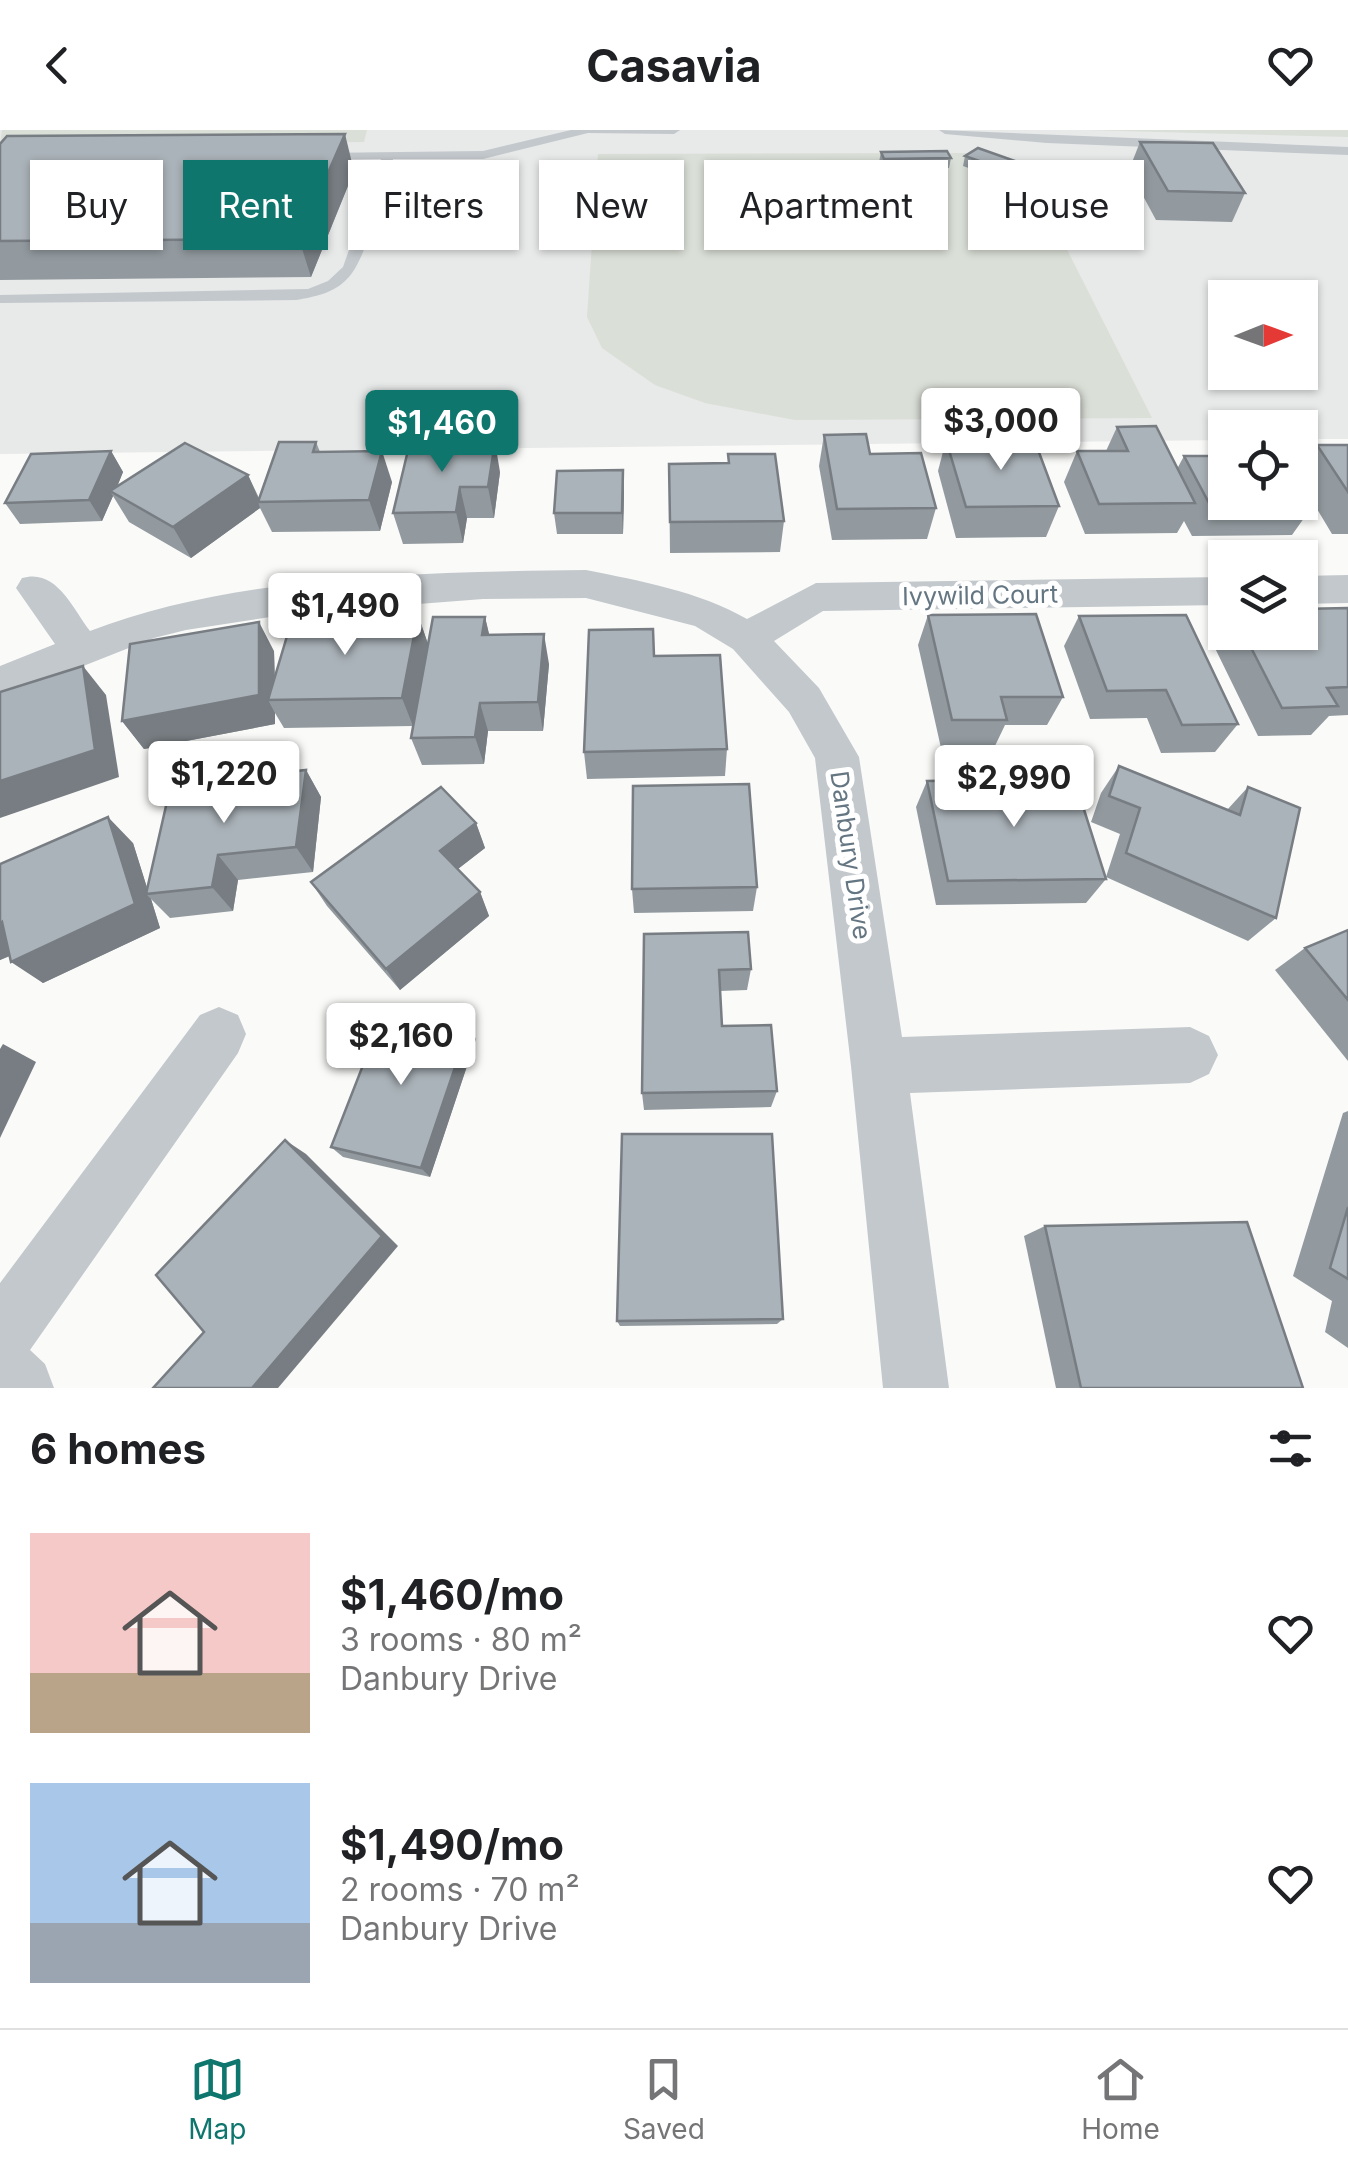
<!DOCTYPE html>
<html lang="en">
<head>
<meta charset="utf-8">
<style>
	:root { --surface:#fff; --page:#f2f2f2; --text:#202124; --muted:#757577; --line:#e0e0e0; --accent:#0f766e }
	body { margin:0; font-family:Inter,sans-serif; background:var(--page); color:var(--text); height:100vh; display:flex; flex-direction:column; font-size:38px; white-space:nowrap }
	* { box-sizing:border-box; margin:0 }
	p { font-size:32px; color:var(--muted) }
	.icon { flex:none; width:55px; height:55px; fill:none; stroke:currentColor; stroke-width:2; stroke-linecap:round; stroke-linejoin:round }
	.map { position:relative; height:1258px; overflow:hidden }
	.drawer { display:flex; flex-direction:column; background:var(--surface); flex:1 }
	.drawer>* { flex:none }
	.banner { position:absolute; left:30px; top:30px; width:1290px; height:90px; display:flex; gap:20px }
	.needle { width:65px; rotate:89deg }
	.tools { position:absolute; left:1208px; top:150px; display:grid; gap:20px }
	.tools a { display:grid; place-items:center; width:110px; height:110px; border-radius:0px; background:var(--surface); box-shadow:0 2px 8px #0004; font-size:50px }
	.price { position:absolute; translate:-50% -85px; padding:0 22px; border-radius:10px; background:#fff; color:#222; font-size:32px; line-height:65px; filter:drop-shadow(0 2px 5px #0008) }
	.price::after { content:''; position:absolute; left:50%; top:60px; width:30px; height:22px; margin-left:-15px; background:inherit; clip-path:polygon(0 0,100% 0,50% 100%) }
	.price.current { background:var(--accent); color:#fff }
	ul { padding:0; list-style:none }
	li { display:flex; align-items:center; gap:30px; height:250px; padding:0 30px }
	li span { display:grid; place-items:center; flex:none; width:280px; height:200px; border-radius:0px; color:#555 }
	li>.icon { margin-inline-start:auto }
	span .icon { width:120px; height:120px; fill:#fffc; stroke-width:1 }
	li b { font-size:42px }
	h2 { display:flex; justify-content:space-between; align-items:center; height:120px; padding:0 30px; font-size:42px }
	.tag { padding:0 35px; border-radius:0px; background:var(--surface); box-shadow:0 2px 8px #0004; font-size:35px; line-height:90px }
	.tag.current { background:var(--accent); color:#fff }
	header { display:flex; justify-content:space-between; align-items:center; height:130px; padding:0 30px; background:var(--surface); font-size:45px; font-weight:700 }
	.menu { display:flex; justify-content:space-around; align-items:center; height:140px; border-top:2px solid var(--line); background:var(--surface); font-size:28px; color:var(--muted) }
	.menu a { display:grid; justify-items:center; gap:5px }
	.menu .current { color:var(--accent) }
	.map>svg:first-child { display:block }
	.built { fill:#e8e9e9; fill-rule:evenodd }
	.green { fill:#dadfd7 }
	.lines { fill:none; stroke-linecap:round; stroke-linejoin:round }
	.service { fill:#c3c8cc; fill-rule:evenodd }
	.minor { fill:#c3c8cc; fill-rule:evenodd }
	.wall { fill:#929a9f }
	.shaded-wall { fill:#777d82 }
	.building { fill:#aab3b9; stroke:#777d82; stroke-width:2.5 }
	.labels { text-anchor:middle; stroke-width:10; stroke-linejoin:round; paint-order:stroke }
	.street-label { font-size:25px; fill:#657683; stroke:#fff }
</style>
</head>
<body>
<header><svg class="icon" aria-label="back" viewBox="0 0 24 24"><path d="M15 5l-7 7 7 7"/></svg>Casavia<svg class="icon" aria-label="heart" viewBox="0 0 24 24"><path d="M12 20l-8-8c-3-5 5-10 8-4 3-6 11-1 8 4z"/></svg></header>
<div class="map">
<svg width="1348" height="1258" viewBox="0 0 1348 1258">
	<rect width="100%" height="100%" fill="#fafaf8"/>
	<path class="built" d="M0,0h1348v309h-48v-11h-75v12l-1225,14zM1225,168h75v74h-75z"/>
	<g class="green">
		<polygon points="2,0 367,0 364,12 0,15"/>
		<polygon points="1085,0 1348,0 1348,7"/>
		<polygon points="967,23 1033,52 1152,288 795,290 705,273 655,255 602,218 587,187 598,24"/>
	</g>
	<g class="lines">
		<g class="service">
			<path d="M571,0h109l-6,4 -86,-1 -105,26h-90c-10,29 -26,101 -46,120 -13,14 -33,18 -51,21l-296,3v-8l308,-6 20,-8 15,-14 38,-108 -58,1 -6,-4 2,-3 164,-2z"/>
			<polygon points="939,0 1348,17 1348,25 1047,13 945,4"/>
		</g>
		<g class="minor">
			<path d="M586,440c54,11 112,21 161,49l69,-36 409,-6v28l-402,6 -49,30 45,47 40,69 43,280 288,-10 19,9 9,19 -9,19 -19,9 -280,10 39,295h-66l-32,-322 -36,-308 -26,-46 -56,-63 -38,-23 -109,-28 -103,1 -193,15 -104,16 -32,8 -154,61v-33l55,-22 -39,-56 6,-10c34,-10 50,29 68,53 146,-57 340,-59 496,-61z"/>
			<polygon points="1348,445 1348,473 1300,474 1300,446"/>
			<polygon points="219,877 238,885 246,904 238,923 30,1220 45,1234 54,1258 0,1258 0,1153 200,885"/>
		</g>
	</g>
	<g class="wall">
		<polygon points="1140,12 1245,63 1232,92 1156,90 1129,40"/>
		<polygon points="0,14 354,41 311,147 0,150"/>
		<polygon points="881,22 951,28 949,38 882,39 879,32"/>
		<polygon points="965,26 1026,35 1023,45 1010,53 963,36"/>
		<polygon points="1117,297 1177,339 1184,326 1219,326 1225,316 1225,372 1300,372 1300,340 1317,315 1348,315 1348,404 1332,404 1314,374 1292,405 1192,406 1184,391 1177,403 1085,404 1064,352 1077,321 1106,321"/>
		<polygon points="824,305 870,324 936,378 927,409 832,410 819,336"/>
		<polygon points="946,310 1059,376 1046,407 956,408 938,341"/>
		<polygon points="316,312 320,322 392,352 380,401 272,402 260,378 191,428 129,392 113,366 102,391 20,394 5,373 111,321 123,342 117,357 248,345 259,368"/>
		<polygon points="728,324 784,391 780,422 670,423 669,334 728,333"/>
		<polygon points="500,342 494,388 467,388 463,413 403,414 393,383"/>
		<polygon points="624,361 623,404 557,404 554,383"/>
		<polygon points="1348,478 1348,585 1329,586 1311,605 1258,606 1211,510 1225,489 1225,502 1300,502"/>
		<polygon points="418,485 428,514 413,596 284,598 275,583 275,594 144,619 122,591 274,521 275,547"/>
		<polygon points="928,485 1063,567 1047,595 1005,595 994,618 941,618 918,515"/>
		<polygon points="1079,486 1238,594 1215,622 1161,623 1147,588 1090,589 1064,516"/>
		<polygon points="485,487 489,505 549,534 543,601 488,601 484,634 422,635 411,608"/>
		<polygon points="654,526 727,619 725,646 587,649 584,622"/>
		<polygon points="1119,636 1227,680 1248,657 1276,788 1248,811 1106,747 1120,704 1091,692 1101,663"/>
		<polygon points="306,640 321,667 313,742 238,750 233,781 170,788 151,769 160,798 43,853 10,826 0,830 0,734 133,713 147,758"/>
		<polygon points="927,651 1106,749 1086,773 936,775 916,677"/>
		<polygon points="476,693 485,718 458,739 480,762 489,786 400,860 327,776 311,752"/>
		<polygon points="757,757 753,781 634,783 632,759"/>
		<polygon points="1348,800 1348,931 1275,840 1305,818"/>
		<polygon points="644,804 751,839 747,860 720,861 722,896 777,961 771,977 644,980 642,963"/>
		<polygon points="469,896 476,909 430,1047 343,1027 331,1017"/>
		<polygon points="1348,981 1348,1218 1325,1202 1332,1171 1293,1146 1343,983"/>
		<polygon points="1045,1096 1303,1258 1056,1258 1024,1106"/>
		<polygon points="783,1189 777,1194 620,1196 617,1191"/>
	</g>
	<g class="shaded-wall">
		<polygon points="345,4 354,41 311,147 299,109"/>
		<polygon points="1026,35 1023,45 1010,53 1013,43"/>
		<polygon points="495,312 500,342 494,388 488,357"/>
		<polygon points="111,321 123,342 114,364 110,361 113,366 102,391 89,370"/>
		<polygon points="382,321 392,352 380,401 369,370"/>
		<polygon points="623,340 624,361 623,404 622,383"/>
		<polygon points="248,345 260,372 258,372 260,378 191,428 173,397"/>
		<polygon points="460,357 467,388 463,413 456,382"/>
		<polygon points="418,485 428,514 413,596 402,568"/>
		<polygon points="485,487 492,516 482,505"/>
		<polygon points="259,492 274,521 275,570 268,570 275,583 275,594 144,619 122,591"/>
		<polygon points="544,504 549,534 543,601 538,572"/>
		<polygon points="83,536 106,565 119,647 0,688 0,651"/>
		<polygon points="480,573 488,601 484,634 475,607"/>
		<polygon points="306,640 321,667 313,742 296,717"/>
		<polygon points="108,687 133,713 149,764 146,764 151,769 160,798 43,853 11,832"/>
		<polygon points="476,693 485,718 450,745 440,721"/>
		<polygon points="218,725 238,750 233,781 212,757"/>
		<polygon points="480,762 489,786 400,860 386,839"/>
		<polygon points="2,792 34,815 0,830 0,794"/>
		<polygon points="469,896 476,909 430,1047 421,1038"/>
		<polygon points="3,914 36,932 0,1008 0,919"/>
		<polygon points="285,1010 306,1024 398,1116 278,1258 252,1258"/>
	</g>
	<g class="building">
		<polygon points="345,4 299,109 0,111 0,14 7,6"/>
		<polygon points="1140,12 1213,13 1245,63 1168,61"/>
		<polygon points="978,18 1026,35 1013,43 965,26"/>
		<polygon points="947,21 951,28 884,29 881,22"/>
		<polygon points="1156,296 1195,373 1099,374 1077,321 1128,321 1117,297"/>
		<polygon points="866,304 870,324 921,323 936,378 837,379 824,305"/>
		<polygon points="1034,309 1059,376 966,377 946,310"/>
		<polygon points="279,312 316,312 313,322 382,321 369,370 258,372"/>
		<polygon points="410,312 495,312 488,357 460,357 456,382 393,383"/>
		<polygon points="185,313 248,345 173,397 110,361"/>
		<polygon points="1317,315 1348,315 1348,362"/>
		<polygon points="111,321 89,370 5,373 31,324"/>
		<polygon points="728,324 775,324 784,391 670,392 669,334 729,333"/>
		<polygon points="1184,326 1225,326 1225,372 1300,372 1300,351 1314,374 1210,375"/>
		<polygon points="623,340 622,383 554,383 557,341"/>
		<polygon points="1348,478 1348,557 1327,558 1338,576 1282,578 1243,502 1300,502 1300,479"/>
		<polygon points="1036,484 1063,567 1001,567 1007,590 952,590 928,485"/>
		<polygon points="418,485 402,568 268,570 293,486"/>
		<polygon points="1186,485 1238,594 1182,595 1166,560 1107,561 1079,486"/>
		<polygon points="433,487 485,487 482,505 544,504 538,572 480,573 475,607 411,608"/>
		<polygon points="259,492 259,565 122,591 130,514"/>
		<polygon points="653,499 654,526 720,525 727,619 584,622 589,500"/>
		<polygon points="83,536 95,620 0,651 0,562"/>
		<polygon points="1119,636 1240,685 1248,657 1300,678 1276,788 1126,723 1140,678 1109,666"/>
		<polygon points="306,640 296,717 218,725 212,757 146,764 171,654"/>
		<polygon points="1074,648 1106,749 948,751 927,651"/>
		<polygon points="749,654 757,757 632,759 633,656"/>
		<polygon points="441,657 476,693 440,721 480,762 386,839 311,752"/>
		<polygon points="108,687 135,774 11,832 2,792 0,794 0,734"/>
		<polygon points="1348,800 1348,870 1305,818"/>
		<polygon points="748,802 751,839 719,840 722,896 771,895 777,961 642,963 644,804"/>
		<polygon points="385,879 469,896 421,1038 331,1017"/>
		<polygon points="622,1004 772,1004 783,1189 617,1191"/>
		<polygon points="285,1010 382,1106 252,1258 153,1258 204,1202 156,1145"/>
		<polygon points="1348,1077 1348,1149 1330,1138"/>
		<polygon points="1247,1092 1303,1258 1081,1258 1045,1096"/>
	</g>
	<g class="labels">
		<g class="street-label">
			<text transform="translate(980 465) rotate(-1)" y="9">Ivywild Court</text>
			<text transform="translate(851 725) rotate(82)" y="9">Danbury Drive</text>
		</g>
	</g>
</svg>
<div class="tools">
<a><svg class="needle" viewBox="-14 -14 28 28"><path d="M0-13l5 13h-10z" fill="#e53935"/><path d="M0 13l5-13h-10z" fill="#757577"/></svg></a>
<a><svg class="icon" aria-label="locate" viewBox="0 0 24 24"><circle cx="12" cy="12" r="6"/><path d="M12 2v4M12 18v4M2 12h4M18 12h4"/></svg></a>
<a><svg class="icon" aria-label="layers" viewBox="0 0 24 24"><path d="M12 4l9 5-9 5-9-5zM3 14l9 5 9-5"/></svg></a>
</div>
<b class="price" style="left:1001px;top:343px">$3,000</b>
<b class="price current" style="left:442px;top:345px">$1,460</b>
<b class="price" style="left:345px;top:528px">$1,490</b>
<b class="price" style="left:224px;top:696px">$1,220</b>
<b class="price" style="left:1014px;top:700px">$2,990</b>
<b class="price" style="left:401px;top:958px">$2,160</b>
<div class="banner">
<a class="tag">Buy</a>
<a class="tag current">Rent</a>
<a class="tag">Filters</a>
<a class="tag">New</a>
<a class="tag">Apartment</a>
<a class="tag">House</a>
</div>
</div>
<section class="drawer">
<h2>6 homes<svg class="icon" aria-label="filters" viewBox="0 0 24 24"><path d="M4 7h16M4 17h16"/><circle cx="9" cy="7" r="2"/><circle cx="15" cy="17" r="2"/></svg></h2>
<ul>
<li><span style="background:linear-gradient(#f6c9c9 70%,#b9a48a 0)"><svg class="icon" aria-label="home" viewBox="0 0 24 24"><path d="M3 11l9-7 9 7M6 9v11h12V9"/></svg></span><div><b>$1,460/mo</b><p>3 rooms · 80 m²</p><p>Danbury Drive</p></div><svg class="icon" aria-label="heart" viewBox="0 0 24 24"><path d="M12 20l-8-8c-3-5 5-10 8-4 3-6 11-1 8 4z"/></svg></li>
<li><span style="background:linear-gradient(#a9c7e8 70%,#9aa5b1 0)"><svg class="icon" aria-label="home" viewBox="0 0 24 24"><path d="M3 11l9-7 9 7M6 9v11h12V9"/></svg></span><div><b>$1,490/mo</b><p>2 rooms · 70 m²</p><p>Danbury Drive</p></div><svg class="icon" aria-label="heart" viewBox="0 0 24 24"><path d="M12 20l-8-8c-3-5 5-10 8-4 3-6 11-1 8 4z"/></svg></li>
</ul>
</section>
<nav class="menu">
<a class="current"><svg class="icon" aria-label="map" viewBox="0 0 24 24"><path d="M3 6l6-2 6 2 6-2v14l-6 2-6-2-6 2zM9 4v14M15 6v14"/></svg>Map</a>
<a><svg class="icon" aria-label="saved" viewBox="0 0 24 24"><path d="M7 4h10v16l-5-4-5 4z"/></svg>Saved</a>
<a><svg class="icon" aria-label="home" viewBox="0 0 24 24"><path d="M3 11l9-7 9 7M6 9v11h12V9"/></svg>Home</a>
</nav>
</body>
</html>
